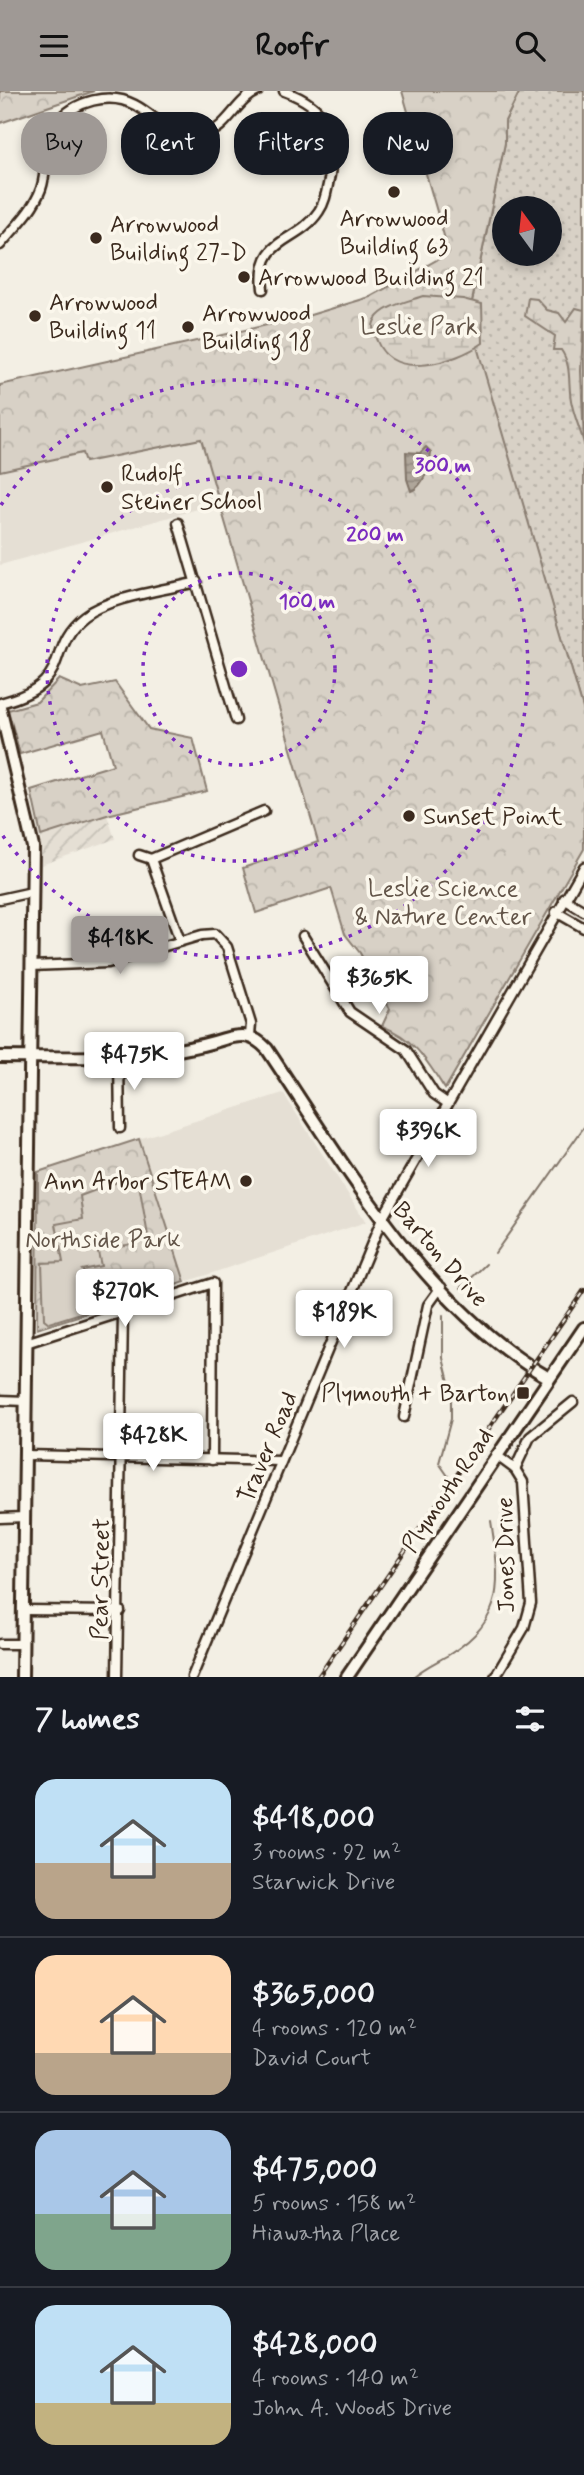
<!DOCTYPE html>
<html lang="en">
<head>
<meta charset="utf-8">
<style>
	:root { --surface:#171b24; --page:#242831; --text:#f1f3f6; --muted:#9ea1a6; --line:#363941; --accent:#9f9995 }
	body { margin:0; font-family:Mynerve,sans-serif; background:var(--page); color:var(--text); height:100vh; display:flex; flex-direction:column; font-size:26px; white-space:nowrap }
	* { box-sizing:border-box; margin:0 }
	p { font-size:23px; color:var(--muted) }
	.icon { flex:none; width:38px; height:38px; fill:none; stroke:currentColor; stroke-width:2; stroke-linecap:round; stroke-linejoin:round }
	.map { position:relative; height:1586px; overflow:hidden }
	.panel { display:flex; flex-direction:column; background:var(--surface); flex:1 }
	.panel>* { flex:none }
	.banner { position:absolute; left:21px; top:21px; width:542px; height:63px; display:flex; gap:14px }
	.needle { width:46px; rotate:345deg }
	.fabs { position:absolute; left:492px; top:105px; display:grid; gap:14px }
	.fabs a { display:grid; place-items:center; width:70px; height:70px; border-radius:50%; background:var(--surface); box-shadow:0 4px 10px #0003; font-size:35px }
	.price { position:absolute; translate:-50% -60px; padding:0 16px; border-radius:7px; background:#fff; color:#222; font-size:23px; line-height:46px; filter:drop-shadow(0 2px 4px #0008) }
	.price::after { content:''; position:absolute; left:50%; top:42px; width:21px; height:16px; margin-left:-10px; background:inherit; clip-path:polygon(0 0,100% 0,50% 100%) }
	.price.current { background:var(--accent); color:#111 }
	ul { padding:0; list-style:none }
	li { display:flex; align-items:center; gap:21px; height:175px; padding:0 35px }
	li+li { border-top:2px solid var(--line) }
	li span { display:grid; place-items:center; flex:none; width:196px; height:140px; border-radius:21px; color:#555 }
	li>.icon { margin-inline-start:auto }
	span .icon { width:84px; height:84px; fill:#fffc; stroke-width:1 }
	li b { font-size:30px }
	h2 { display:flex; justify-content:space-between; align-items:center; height:84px; padding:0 35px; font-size:30px }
	.chip { padding:0 24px; border-radius:28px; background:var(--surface); box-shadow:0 4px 10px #0003; font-size:24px; line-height:63px }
	.chip.current { background:var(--accent); color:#111 }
	header { display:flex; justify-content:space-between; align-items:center; height:91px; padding:0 35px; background:var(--accent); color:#111; font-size:32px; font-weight:800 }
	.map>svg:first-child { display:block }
	.built { fill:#e5dfd4 }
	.industrial { fill:url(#industrial-furrows) }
	.grass { fill:url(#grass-dots); stroke:#8a7e72; stroke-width:2; fill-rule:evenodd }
	.forest { fill:url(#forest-crowns); stroke:#8a7e72; stroke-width:2 }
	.wetland { fill:url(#wetland-marsh); stroke:#8a7e72; stroke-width:2 }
	.pitch { fill:#d8d1c6; stroke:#8a7e72; stroke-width:2 }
	.water { fill:url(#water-rules); stroke:#817468; stroke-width:2 }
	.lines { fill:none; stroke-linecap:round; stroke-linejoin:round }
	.stream { stroke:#817468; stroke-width:2 }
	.minor-casing { stroke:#3b2a1e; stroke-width:13 }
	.secondary-casing { stroke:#3b2a1e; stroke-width:16 }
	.minor { stroke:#fbf7ec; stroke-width:8 }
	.secondary { stroke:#fbf7ec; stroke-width:10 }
	.rail-casing { stroke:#3b2a1e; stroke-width:4.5 }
	.rail { stroke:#fbf7ec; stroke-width:2; stroke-dasharray:5; stroke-linecap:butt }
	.ring { fill:none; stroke:#7b2cbf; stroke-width:3.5; stroke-dasharray:3.5 7 }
	.poi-dot { fill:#3b2a1e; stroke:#fbf7ec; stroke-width:2.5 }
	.labels { text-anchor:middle; stroke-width:7; stroke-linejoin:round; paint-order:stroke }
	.poi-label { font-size:24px; fill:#3b2a1e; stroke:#fbf7ec; text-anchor:start }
	.park-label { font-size:24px; fill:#625448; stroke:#fbf7ec }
	.street-label { font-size:24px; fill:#3b2a1e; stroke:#fbf7ec }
	.centre { fill:#7b2cbf; stroke:#fbf7ec; stroke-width:3.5 }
	.ring-label { font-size:21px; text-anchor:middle; font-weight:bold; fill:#7b2cbf; stroke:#fbf7ec; stroke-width:7; stroke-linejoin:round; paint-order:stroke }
</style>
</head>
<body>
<header><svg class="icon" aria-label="menu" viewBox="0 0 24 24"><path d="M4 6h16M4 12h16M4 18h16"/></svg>Roofr<svg class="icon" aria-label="search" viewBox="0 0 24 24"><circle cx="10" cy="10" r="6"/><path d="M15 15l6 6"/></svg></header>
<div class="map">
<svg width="584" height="1586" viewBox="0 0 584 1586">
	<defs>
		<pattern id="industrial-furrows" width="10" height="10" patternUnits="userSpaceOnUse" patternTransform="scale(1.75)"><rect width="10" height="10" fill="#e5dfd4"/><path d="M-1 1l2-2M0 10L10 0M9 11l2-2" fill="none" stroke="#c5c0b6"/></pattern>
		<pattern id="grass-dots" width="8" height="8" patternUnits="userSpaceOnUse" patternTransform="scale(1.75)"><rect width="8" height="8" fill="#d8d1c6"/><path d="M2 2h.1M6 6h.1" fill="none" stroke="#bab4aa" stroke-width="1.8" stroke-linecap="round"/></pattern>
		<pattern id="forest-crowns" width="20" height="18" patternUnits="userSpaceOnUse" patternTransform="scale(1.75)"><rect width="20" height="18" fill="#d8d1c6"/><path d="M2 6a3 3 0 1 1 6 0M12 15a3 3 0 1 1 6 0" fill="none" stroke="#bab4aa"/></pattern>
		<pattern id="wetland-marsh" width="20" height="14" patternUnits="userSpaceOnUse" patternTransform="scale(1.75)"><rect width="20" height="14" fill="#d8d1c6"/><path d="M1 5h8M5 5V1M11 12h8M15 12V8" fill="none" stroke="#bab4aa"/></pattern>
		<pattern id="water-rules" width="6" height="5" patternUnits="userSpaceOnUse" patternTransform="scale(1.75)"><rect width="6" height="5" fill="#afa69a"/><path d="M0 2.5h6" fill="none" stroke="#90877d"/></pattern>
	</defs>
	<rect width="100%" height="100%" fill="#f3efe4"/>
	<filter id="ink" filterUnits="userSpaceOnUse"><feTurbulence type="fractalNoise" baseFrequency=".0143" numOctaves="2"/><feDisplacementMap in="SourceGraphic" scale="14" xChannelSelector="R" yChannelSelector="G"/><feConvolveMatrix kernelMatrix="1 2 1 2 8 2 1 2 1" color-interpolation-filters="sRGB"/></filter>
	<g filter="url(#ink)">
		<g class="built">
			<polygon points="201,348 219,412 0,474 0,380 83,362 86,371"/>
			<polygon points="283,1002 366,1131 185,1191 139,1048"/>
		</g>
		<polygon class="industrial" points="107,724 115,748 41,774 41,745"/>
		<path class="grass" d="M520,0h64v621l-119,-403 6,-3 34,-163v-22zM504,117h46v46h-46z"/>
		<g class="forest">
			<polygon points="0,0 94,0 0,32"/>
			<path d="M402,0h118l-15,30v22l-34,163 -5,3 118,403v137l-139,240c-18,-28 -31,-51 -63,-63l8,-17 -30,-56 -15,-19 -14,-46 -75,25 -13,-45 75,-26 -117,-403 -116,23 -3,-9 -82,18v-86l307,-69 63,-19 79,-44z"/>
			<polygon points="59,588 82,598 115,591 149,638 193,647 207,700 107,724 41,745 31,699 113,674 103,639 20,663 8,619 37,611"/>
			<polygon points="139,1048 185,1191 37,1238 38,1081"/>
		</g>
		<g class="wetland">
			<path d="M423,205l40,3 19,5 1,39c-27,19 -90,39 -106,-2 -3,-7 -6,-14 -2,-21 8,-14 34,-19 48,-24z"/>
			<path d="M528,207l9,1 10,11 12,3 7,9 10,-14 8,2 -3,61 3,73c-3,-13 -9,-25 -12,-39 -5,-18 1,-38 -11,-55h-8l2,-14 -30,-20z"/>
		</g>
		<path class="pitch" d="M133,1085l5,2 10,58c-20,12 -33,13 -53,2l6,28 -19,4 14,16 4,21 -51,16 -5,-4 -2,-56 21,-1 -7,-38 27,-5 -3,-23z"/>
		<path class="water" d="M426,356l5,5c-1,13 -7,34 -20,39l-4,-12 -1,-27 14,1z"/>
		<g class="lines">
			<g class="stream">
				<polyline points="495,1162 584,1036"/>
				<polyline points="461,1197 486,1173"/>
				<polyline points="443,1225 443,1267 451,1299 451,1328 439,1372 448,1385"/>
				<path d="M413,1586c12,-10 24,-15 37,-23 57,-35 50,-74 41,-133"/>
			</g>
			<g class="minor-casing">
				<g id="minor">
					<path d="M0,154c14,-17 33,-34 41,-56 8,-23 0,-45 16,-66 17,-22 53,-32 78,-18 23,12 36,35 66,30 27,-4 33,-34 57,-44"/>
					<path d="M263,198c-6,-54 34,-44 56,-78 7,-10 8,-23 11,-36 7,-44 -2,-68 -46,-84"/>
					<polyline points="178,432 236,629"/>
					<path d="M0,612c77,-20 42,-54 84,-87 25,-19 82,-26 113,-34"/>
					<polyline points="139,764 151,768"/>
					<polyline points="0,808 32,801"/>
					<polyline points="564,808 584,820"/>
					<polyline points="556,821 584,837"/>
					<polyline points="303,845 350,921 406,959 434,1003 447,1012"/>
					<polyline points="180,850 151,768 264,720"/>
					<polyline points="31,875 108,872 202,844 215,843 227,856 251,933 250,944"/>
					<polyline points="119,966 120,1037"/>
					<polyline points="29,1251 213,1192 212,1369"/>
					<polyline points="0,1309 26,1310"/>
					<polyline points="404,1326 428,1214 441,1196"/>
					<polyline points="25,1364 281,1370"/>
					<polyline points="515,1378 530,1346 573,1311"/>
					<polyline points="0,1427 24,1426"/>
					<polyline points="23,1519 120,1520"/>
					<polyline points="0,1553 23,1553"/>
					<polyline points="117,1586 123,1223"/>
					<polyline points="192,1586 382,1128 584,776"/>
					<polyline points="495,1586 524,1537 531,1512 523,1391 515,1378 496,1364"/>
				</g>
			</g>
			<g class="secondary-casing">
				<g id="secondary">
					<polyline points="0,616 33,756 22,1586"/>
					<path d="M0,966c76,0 151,5 224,-18 18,-5 29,-5 43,10 77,115 159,259 282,329"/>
					<polyline points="347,1586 584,1237"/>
				</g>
			</g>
			<use href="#minor" class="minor"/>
			<use href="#secondary" class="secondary"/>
			<g class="rail-casing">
				<polyline id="rail" points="318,1586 584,1199"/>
			</g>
			<use href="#rail" class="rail"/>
		</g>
	</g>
	<g class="ring">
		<circle cx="239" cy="578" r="96"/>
		<circle cx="239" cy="578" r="192"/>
		<path d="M1 414A289 289 0 1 1 1 742"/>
	</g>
	<g class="poi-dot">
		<circle cx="394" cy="101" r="7"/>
		<circle cx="96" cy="147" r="7"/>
		<circle cx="244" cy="186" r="7"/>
		<circle cx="35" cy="225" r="7"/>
		<circle cx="188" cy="236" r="7"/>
		<circle cx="107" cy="396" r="7"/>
		<circle cx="409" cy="725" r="7"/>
		<circle cx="246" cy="1090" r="7"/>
		<rect x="516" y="1295" width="14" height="14" rx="3.5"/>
	</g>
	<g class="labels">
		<g class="poi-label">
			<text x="394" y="135" text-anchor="middle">Arrowwood<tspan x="394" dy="28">Building 63</tspan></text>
			<text x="110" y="141">Arrowwood<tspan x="110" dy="28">Building 27-D</tspan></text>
			<text x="258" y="194">Arrowwood Building 21</text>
			<text x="49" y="219">Arrowwood<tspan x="49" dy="28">Building 11</tspan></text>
			<text x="202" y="230">Arrowwood<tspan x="202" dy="28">Building 18</tspan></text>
			<text x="121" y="390">Rudolf<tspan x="121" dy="28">Steiner School</tspan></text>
			<text x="423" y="733">Sunset Point</text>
			<text x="232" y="1098" text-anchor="end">Ann Arbor STEAM</text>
			<text x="509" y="1310" text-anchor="end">Plymouth + Barton</text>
		</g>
		<g class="park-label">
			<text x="419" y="243">Leslie Park</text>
			<text x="443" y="805">Leslie Science<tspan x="443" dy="28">&amp; Nature Center</tspan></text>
			<text x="103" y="1156">Northside Park</text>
		</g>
		<g class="street-label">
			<text transform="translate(441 1163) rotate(49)" y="8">Barton Drive</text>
			<text transform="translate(267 1356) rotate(-67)" y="8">Traver Road</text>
			<text transform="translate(447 1399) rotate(-56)" y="8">Plymouth Road</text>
			<text transform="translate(505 1464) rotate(-91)" y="8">Jones Drive</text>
			<text transform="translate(100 1488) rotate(-89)" y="8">Pear Street</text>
		</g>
	</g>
	<circle cx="239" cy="578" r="10" class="centre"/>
	<g class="ring-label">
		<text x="443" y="381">300 m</text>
		<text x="375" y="450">200 m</text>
		<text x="307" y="517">100 m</text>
	</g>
</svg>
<div class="fabs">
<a><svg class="needle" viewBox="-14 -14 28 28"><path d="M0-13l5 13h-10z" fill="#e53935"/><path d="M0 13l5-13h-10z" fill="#9ea1a6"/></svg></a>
</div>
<b class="price current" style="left:120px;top:885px">$418K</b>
<b class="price" style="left:379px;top:925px">$365K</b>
<b class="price" style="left:134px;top:1001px">$475K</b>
<b class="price" style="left:428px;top:1078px">$396K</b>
<b class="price" style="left:125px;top:1238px">$270K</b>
<b class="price" style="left:344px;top:1259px">$189K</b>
<b class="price" style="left:153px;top:1382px">$428K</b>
<div class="banner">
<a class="chip current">Buy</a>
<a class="chip">Rent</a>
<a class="chip">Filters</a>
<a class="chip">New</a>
</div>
</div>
<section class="panel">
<h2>7 homes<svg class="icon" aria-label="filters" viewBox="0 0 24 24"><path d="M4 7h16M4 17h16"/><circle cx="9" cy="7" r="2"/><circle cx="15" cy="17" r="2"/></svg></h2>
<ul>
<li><span style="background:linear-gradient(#bfe0f5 60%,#b9a48a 0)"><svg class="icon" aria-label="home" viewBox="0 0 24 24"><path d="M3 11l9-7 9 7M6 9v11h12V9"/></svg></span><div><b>$418,000</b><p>3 rooms · 92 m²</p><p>Starwick Drive</p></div></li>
<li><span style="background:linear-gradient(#ffd9b3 70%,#b9a48a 0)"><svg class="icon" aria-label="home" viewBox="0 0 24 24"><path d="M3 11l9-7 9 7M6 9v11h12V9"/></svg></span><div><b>$365,000</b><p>4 rooms · 120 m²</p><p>David Court</p></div></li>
<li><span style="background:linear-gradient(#a9c7e8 60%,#7fa58c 0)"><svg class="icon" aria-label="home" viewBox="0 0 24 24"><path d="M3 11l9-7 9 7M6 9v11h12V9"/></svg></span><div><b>$475,000</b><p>5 rooms · 158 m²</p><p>Hiawatha Place</p></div></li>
<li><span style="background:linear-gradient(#bfe0f5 70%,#c2b280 0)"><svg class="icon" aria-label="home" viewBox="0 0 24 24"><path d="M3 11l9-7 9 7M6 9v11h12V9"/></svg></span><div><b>$428,000</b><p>4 rooms · 140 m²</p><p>John A. Woods Drive</p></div></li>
</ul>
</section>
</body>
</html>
